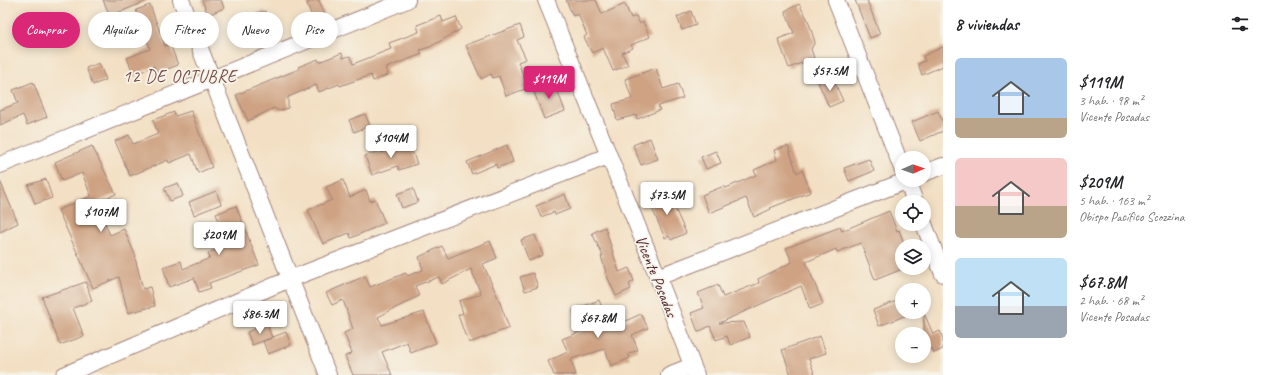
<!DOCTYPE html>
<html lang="es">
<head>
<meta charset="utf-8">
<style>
	:root { --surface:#fff; --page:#f6f6f6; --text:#202124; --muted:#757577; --accent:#db2777 }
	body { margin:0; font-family:Caveat,sans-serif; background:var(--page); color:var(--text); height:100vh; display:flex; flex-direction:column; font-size:15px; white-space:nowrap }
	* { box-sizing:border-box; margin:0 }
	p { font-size:13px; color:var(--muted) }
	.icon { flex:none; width:22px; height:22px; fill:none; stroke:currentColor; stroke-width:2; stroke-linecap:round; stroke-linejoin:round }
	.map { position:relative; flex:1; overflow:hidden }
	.side { display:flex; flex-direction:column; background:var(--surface); width:320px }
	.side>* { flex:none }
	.hud { position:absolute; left:12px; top:12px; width:380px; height:36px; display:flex; gap:8px }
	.needle { width:26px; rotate:88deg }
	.buttons { position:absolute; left:895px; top:151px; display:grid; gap:8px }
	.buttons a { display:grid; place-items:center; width:36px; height:36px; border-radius:50%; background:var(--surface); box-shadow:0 2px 10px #0003; font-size:20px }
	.price { position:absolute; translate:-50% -34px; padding:0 9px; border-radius:4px; background:#fff; color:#222; font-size:13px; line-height:26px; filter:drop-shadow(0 1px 2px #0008) }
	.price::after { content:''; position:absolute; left:50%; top:24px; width:12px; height:9px; margin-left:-6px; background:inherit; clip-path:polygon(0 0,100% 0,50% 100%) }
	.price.selected { background:var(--accent); color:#fff }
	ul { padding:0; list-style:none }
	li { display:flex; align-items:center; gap:12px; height:100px; padding:0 12px }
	li span { display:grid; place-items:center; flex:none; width:112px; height:80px; border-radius:6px; color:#555 }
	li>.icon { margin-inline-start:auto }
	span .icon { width:48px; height:48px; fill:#fffc; stroke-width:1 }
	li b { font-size:17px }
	h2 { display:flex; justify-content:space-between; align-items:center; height:48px; padding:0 12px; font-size:17px }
	.chip { padding:0 14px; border-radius:18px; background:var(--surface); box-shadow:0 2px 10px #0003; font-size:14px; line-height:36px }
	.chip.selected { background:var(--accent); color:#fff }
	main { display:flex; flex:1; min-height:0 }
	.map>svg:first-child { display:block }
	.building { fill:#cea282 }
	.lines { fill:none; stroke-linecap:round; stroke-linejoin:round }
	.minor-casing { stroke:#9e8078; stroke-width:18 }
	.minor { stroke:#fff; stroke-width:16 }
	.labels { text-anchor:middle; stroke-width:3.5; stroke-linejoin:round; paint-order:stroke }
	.street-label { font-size:16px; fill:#4a1f2b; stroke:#f7f3e8 }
	.neighbourhood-label { font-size:17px; letter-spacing:1px; fill:#784d49; stroke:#f7f3e8 }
</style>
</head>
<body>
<main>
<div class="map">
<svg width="943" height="375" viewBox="0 0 943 375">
	<rect width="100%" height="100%" fill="#f7f3e8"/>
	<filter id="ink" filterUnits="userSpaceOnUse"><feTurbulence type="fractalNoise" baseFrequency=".025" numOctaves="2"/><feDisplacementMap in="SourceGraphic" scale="8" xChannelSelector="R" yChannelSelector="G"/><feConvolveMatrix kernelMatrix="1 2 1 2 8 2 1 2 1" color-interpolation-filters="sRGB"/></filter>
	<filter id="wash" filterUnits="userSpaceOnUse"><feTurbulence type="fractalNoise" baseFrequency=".012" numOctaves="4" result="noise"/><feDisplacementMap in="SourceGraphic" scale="16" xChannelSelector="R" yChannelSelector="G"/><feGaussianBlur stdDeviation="0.9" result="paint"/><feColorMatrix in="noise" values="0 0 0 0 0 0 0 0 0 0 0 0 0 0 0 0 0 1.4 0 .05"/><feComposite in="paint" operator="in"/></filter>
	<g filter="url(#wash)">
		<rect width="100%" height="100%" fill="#f3e0c4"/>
		<g id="blocks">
			<g class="building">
				<polygon points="103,0 147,0 147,1 110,16"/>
				<polygon points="202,0 221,0 224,8 208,15"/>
				<polygon points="315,0 319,0 325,16 313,20 307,3"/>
				<polygon points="566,0 596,0 602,14 625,4 631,18 636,16 640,24 643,22 650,37 631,45 633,48 622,53 628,65 613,71 603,48 592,53 584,37 587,35 578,14 573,16"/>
				<polygon points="855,0 867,0 880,34 870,38"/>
				<polygon points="799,4 808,20 815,42 811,49 814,58 789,68 778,39 794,33 785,11"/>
				<polygon points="150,5 165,46 170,44 178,65 157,73 154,66 134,75 127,58 150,49 136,10"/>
				<polygon points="265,11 272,30 244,41 236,19"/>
				<polygon points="691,11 696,25 682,30 677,17"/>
				<polygon points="441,16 443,22 456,17 461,29 430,47 420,50 422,54 386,68 388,75 373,81 371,75 340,86 339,84 319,92 316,85 288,97 288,108 279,111 274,108 248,121 236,95 299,69 298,67 318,59 319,62 342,53 343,58 350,56 353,64 391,49 389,43 419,32 417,25"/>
				<polygon points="520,25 524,37 517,40 526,59 518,62 528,88 506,96 499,76 493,78 491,74 481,79 466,45"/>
				<polygon points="943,47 943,66 922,75 918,64 925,61 923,56"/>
				<polygon points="99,63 106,80 93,85 86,68"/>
				<polygon points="656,68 663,89 678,84 683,98 658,106 660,110 637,119 636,115 617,120 613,104 632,99 625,79"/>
				<polygon points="832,76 843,101 829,107 818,82"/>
				<polygon points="554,81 565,111 544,119 533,89"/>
				<polygon points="33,82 47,117 27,125 23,115 0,125 0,110 18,103 13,90"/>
				<polygon points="191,111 212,167 198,173 191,154 169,163 168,160 130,176 115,141 129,135 133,144 158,134 153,120 174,112 175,116"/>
				<polygon points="938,111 943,123 943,131 920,141 912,122"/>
				<polygon points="365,114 370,126 354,132 349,120"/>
				<polygon points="650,138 658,159 641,165 633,145"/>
				<polygon points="409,143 417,164 399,170 398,166 372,175 365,156 382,150 382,153"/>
				<polygon points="507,145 513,162 497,168 496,164 472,174 467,162"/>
				<polygon points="92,146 116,194 96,202 110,235 124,229 136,257 135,258 143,289 150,287 155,306 128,313 119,277 93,288 58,210 91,196 82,173 62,181 55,162"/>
				<polygon points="788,146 797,173 802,170 811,192 770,208 771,209 754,217 746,198 709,213 702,195 724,186 726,188 756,175 754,170 777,160 774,150"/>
				<polygon points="716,151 721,163 706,169 701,157"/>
				<polygon points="869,159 874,171 849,181 844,168"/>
				<polygon points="46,179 52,198 35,204 28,185"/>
				<polygon points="343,180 350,197 366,190 370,201 375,199 385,223 351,238 349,233 323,244 308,210 332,200 326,187"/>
				<polygon points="0,181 18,223 0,232"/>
				<polygon points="178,183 183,196 170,201 164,188"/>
				<polygon points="413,188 418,202 402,208 397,194"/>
				<polygon points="216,191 221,204 194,215 189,202"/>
				<polygon points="667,191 686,233 671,240 669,236 665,238 648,199"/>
				<polygon points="565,194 570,209 555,215 554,212 541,217 536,206"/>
				<polygon points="236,206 259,265 209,283 211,288 199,292 194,278 169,287 163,267 181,261 183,269 210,258 208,253 228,245 216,214"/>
				<polygon points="889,211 897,231 899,230 905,246 902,246 902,268 905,268 875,280 861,243 837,252 836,249 806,262 823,304 810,309 801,286 719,323 744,322 750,337 730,345 727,336 716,340 710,326 698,332 691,313 704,308 698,293 718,285 723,297 759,283 758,279 792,262 786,248 840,227 842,231"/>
				<polygon points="605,227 619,272 629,268 634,281 629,284 631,289 616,296 607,276 601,256 603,256 592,233"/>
				<polygon points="535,235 543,255 529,261 521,240"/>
				<polygon points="490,241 497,258 483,264 499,300 509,328 469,343 466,335 465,335 458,315 463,313 459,301 481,294 471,269 442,284 439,277 415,286 419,296 378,317 382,325 424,312 436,343 411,353 407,342 382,352 392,375 353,375 345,356 352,353 344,333 353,329 343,300 332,305 326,293 365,276 370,287 406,273 407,276 423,270 419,257 442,246 448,258"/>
				<polygon points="533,273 538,287 525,291 520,277"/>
				<polygon points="86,282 92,301 73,308 84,336 60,345 42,297"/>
				<polygon points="924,294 929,306 924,308"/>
				<polygon points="902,299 902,312 915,312 879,326 873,310"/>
				<polygon points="599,300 610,328 641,314 648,328 632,335 638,350 628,354 630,358 611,366 605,349 571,359 576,375 554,375 548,361 568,352 562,339 582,331 573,310"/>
				<polygon points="924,313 933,334 940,331 943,339 943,349 934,353 932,348 924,352"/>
				<polygon points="267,324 272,338 252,345 247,332"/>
				<polygon points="286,332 291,345 268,354 263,341"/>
				<polygon points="820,336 826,353 809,359 815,375 791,375 782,350"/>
			</g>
		</g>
	</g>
	<g filter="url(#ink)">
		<use href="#blocks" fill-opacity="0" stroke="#9e8078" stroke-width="1"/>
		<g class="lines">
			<g class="minor-casing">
				<g id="minor">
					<polyline points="181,0 328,375"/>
					<polyline points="546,0 658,277 696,375"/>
					<polyline points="836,0 902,168"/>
					<polyline points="0,165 407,0"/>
					<polyline points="924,173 943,166"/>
					<polyline points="907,180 915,202"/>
					<polyline points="924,224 943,274"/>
					<polyline points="658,277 908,180"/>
					<polyline points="64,375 290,279 608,156"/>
					<polyline points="669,375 692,366"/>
				</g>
			</g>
			<use href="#minor" class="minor"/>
		</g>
	</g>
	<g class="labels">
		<g class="street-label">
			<text transform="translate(657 276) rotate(68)" y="6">Vicente Posadas</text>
		</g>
		<g class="neighbourhood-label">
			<text x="180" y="82">12 DE OCTUBRE</text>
		</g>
	</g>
</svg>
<div class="buttons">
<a><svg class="needle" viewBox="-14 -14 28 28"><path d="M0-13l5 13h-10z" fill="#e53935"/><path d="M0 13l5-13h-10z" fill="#757577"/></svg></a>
<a><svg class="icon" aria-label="locate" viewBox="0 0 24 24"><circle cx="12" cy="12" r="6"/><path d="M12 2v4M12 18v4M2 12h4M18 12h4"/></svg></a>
<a><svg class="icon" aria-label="layers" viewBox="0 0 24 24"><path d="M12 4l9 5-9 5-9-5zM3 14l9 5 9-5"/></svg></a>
<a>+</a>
<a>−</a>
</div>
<b class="price" style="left:830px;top:92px">$57.5M</b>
<b class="price selected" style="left:549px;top:100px">$119M</b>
<b class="price" style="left:391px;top:159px">$104M</b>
<b class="price" style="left:667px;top:216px">$73.5M</b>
<b class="price" style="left:101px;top:233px">$107M</b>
<b class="price" style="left:219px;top:256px">$209M</b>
<b class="price" style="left:260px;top:335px">$86.3M</b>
<b class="price" style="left:598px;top:339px">$67.8M</b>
<div class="hud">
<a class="chip selected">Comprar</a>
<a class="chip">Alquilar</a>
<a class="chip">Filtros</a>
<a class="chip">Nuevo</a>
<a class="chip">Piso</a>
</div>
</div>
<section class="side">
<h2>8 viviendas<svg class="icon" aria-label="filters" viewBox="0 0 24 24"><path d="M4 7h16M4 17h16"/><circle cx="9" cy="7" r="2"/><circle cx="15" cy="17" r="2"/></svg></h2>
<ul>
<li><span style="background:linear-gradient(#a9c7e8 75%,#b9a48a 0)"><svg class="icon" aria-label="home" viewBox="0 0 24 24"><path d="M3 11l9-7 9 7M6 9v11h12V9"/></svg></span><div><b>$119M</b><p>3 hab. · 98 m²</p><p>Vicente Posadas</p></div></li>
<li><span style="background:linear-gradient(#f6c9c9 60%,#b9a48a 0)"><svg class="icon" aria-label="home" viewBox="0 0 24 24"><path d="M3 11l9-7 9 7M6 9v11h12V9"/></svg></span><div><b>$209M</b><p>5 hab. · 163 m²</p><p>Obispo Pacífico Scozzina</p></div></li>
<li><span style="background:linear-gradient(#bfe0f5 60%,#9aa5b1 0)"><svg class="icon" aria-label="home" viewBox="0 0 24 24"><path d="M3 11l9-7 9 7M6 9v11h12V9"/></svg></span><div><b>$67.8M</b><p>2 hab. · 68 m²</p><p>Vicente Posadas</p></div></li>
</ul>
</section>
</main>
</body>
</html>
